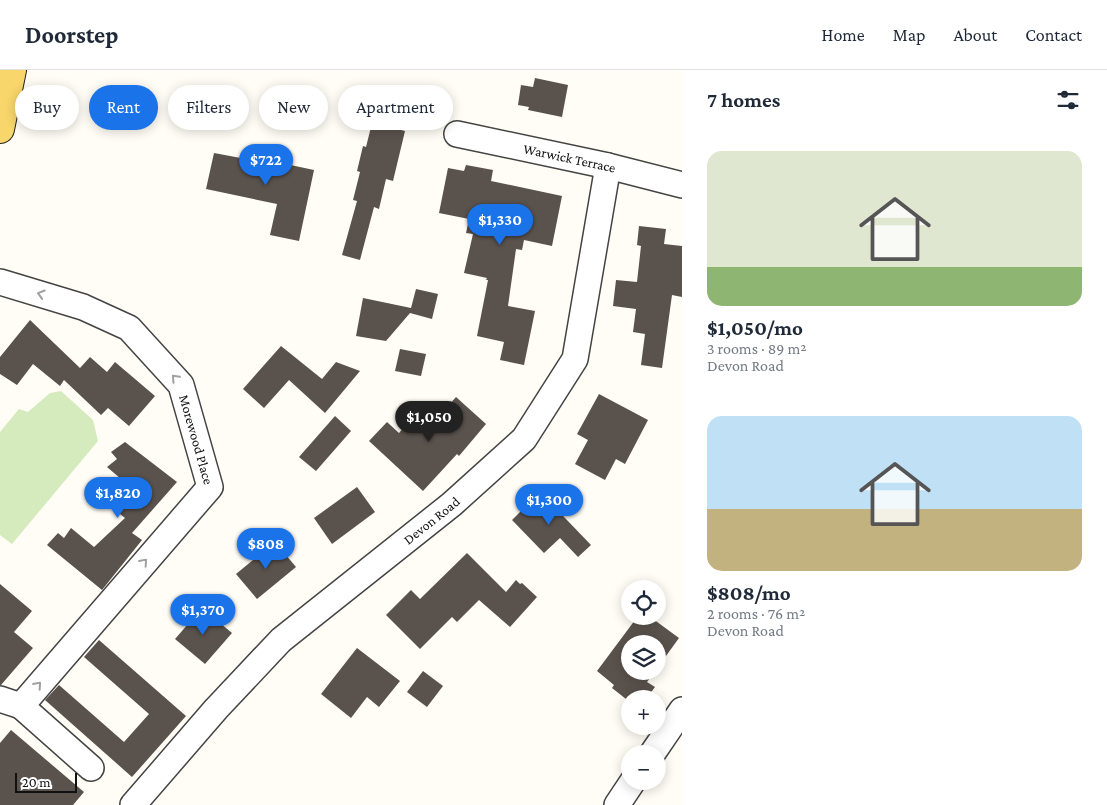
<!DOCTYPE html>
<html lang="en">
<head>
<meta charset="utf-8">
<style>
	:root { --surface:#fff; --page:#f2f2f3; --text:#1f2937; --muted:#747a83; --line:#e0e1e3; --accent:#1a73e8 }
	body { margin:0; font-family:"Crimson Pro",serif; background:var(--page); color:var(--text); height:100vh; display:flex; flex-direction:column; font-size:19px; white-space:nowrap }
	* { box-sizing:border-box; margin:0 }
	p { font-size:16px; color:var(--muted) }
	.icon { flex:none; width:28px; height:28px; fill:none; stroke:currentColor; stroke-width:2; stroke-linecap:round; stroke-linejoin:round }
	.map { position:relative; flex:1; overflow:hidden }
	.drawer { display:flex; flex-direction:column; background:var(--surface); width:425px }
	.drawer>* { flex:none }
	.hud { position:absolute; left:15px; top:15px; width:475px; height:45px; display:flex; gap:10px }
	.fabs { position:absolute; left:621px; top:510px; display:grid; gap:10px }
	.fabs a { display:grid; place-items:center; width:45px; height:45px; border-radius:50%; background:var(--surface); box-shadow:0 2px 12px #0003; font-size:25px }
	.scale { position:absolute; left:15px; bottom:12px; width:62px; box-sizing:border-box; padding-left:5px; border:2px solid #111; border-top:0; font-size:14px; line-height:18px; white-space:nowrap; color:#111; -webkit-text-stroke:4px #fff; paint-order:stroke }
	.price { position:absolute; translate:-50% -42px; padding:0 11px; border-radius:18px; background:var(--accent); color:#fff; font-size:16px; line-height:32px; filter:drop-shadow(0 1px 2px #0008) }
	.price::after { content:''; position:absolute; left:50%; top:30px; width:15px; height:11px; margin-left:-8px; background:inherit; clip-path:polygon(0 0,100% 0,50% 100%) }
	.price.active { background:#222; color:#fff }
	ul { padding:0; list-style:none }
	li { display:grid; align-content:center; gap:10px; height:265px; padding:0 25px }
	li span { display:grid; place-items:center; height:155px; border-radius:15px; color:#555 }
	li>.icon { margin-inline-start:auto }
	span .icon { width:90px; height:90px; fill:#fffc; stroke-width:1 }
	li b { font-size:21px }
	h2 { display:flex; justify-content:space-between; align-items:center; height:60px; padding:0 25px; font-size:21px }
	.pill { padding:0 18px; border-radius:22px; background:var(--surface); box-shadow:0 2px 12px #0003; font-size:18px; line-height:45px }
	.pill.active { background:var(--accent); color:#fff }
	header { display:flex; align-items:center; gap:30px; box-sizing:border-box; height:70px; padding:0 25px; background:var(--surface); border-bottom:1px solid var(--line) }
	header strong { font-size:24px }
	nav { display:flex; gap:28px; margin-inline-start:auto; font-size:18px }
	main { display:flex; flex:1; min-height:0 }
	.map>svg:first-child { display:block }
	.green { fill:#d5ebbd }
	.building { fill:#5a524d }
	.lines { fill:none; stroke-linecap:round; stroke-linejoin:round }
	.minor-casing { stroke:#444; stroke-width:28 }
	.major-casing { stroke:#222; stroke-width:30 }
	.minor { stroke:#fff; stroke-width:25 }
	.major { stroke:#f9d66b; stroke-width:28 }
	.oneway { stroke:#a0a0a0 }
	.labels { text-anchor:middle; stroke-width:5; stroke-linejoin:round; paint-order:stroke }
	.street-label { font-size:14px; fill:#111; stroke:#fff }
</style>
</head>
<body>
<header>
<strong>Doorstep</strong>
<nav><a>Home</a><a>Map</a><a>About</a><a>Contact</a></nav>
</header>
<main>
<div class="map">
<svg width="682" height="735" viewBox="0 0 682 735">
	<rect width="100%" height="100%" fill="#fffdf5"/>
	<polygon class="green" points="61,321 93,350 98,371 12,474 0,465 0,362 19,339 28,342 50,323"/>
	<g class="building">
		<polygon points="535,8 568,15 562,47 528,40 529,37 518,35 521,15 533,17"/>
		<polygon points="372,53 405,61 393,111 386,109 379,139 374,137 360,190 342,185 357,131 353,130 360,102 357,101 363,76 366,77"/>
		<polygon points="248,77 283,84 281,93 314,100 299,171 270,165 277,134 206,119 214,83 246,89"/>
		<polygon points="466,95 493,100 491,111 562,126 552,176 524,170 522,180 516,179 508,236 535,241 524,295 500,290 504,272 477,266 488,210 486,210 487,208 464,203 473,164 466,163 469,149 439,143 448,98 464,101"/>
		<polygon points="639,156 666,159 664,174 682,176 682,227 672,225 662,298 641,295 645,264 633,262 636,239 613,236 616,210 637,212 641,176 637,175"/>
		<polygon points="416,219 438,224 432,249 410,243 386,271 356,266 363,228 411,238"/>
		<polygon points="30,250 80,298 90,287 107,302 115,292 155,326 129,356 108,338 101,345 64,310 60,316 33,294 17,315 0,304 0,287"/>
		<polygon points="281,276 322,309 336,292 360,301 325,343 289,310 264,338 243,319"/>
		<polygon points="400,279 426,284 421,306 395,301"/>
		<polygon points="599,324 648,350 625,394 616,389 605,410 575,394 588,370 577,364"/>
		<polygon points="456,327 486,354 459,386 457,384 423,421 369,371 387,352 399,363 411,349 425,362"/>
		<polygon points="335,346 351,361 316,401 299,387"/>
		<polygon points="125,372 177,412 132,463 142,470 102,520 47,475 58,463 64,468 71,458 94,477 125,448 115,440 134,420 107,397 117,389 111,382"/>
		<polygon points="357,417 375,442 332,474 314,448"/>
		<polygon points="540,422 591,475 578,487 560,468 544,483 512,450"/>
		<polygon points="275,472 296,497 257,529 236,504"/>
		<polygon points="467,483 506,522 516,510 520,514 522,513 537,527 510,557 479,530 457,552 452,547 420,579 386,545 411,520 420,529"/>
		<polygon points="0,514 32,541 14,562 33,578 1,615 0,615"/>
		<polygon points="202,538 232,563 205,594 175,569"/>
		<polygon points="638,546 649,546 679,568 658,597 658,574 630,574 630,601 655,601 647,612 655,617 646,629 626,629 612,618 614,615 597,601"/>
		<polygon points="99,570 186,646 132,707 45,630 59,615 124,672 149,644 84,587"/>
		<polygon points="357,578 400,611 379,637 367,627 351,648 321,624"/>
		<polygon points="423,601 443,616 427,637 407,622"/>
		<polygon points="11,660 84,722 73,735 0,735 0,673"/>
	</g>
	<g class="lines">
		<g class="minor-casing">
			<g id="minor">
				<path id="s1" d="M457,64l151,32 74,19"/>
				<path id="s2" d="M0,212l83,25 46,21 52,57 29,102 -189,219 -21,-7"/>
				<polyline points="21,636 91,698"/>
				<polyline points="652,684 682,640"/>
				<path id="s3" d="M133,735l83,-96 65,-69 171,-136 72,-65 51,-80 33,-193"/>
				<polyline points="617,735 633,711"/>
			</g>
		</g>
		<g class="major-casing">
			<polyline id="major" points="0,59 12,0"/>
		</g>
		<use href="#minor" class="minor"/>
		<use href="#major" class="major"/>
	</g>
	<defs><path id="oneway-chevron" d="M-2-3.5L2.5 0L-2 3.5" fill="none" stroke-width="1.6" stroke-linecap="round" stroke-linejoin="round" transform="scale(1.25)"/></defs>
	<g class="oneway">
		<use href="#oneway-chevron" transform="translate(41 224) rotate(-163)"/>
		<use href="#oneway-chevron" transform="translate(175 308) rotate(-133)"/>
		<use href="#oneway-chevron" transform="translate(144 492) rotate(-49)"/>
		<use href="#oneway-chevron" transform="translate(38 615) rotate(-49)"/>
	</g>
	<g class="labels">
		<g class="street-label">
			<text dy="5" stroke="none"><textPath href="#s1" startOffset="115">Warwick Terrace</textPath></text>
			<text dy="5" stroke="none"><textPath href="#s2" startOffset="271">Morewood Place</textPath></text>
			<text dy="5" stroke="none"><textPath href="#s3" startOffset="414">Devon Road</textPath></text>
		</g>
	</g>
</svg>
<div class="fabs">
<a><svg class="icon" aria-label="locate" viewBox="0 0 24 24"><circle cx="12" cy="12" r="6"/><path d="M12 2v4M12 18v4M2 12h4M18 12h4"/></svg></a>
<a><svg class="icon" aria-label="layers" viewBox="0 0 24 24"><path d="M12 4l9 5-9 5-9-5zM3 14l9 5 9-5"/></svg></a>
<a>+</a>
<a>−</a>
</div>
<div class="scale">20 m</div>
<b class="price" style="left:266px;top:116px">$722</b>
<b class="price" style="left:500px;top:176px">$1,330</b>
<b class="price active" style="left:429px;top:373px">$1,050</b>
<b class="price" style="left:118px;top:449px">$1,820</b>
<b class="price" style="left:549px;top:456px">$1,300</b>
<b class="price" style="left:266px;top:500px">$808</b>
<b class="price" style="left:203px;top:566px">$1,370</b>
<div class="hud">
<a class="pill">Buy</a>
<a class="pill active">Rent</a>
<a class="pill">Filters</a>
<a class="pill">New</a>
<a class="pill">Apartment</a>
</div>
</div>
<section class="drawer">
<h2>7 homes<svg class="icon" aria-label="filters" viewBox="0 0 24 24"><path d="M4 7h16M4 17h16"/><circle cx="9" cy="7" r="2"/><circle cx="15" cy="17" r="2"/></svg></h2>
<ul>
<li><span style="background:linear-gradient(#dfe7d0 75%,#8fb573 0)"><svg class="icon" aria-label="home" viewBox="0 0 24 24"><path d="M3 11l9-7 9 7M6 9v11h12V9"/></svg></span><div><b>$1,050/mo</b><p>3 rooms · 89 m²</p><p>Devon Road</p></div></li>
<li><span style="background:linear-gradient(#bfe0f5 60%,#c2b280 0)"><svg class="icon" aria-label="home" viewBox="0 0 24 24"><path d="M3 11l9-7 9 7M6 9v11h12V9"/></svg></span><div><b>$808/mo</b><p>2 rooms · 76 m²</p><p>Devon Road</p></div></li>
</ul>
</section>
</main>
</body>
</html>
